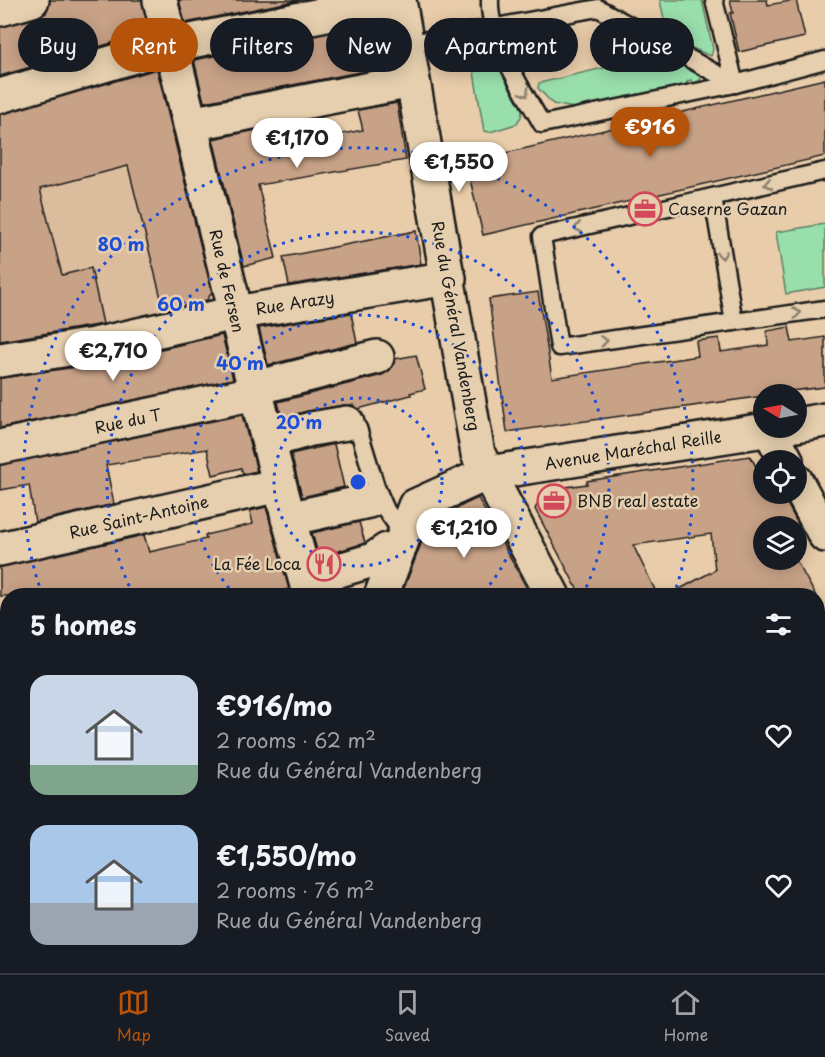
<!DOCTYPE html>
<html lang="en">
<head>
<meta charset="utf-8">
<style>
	:root { --surface:#171b24; --page:#242831; --text:#f1f3f6; --muted:#9ea1a6; --line:#363941; --accent:#b45309 }
	body { margin:0; font-family:"Playpen Sans",sans-serif; background:var(--page); color:var(--text); height:100vh; display:flex; flex-direction:column; font-size:22px; white-space:nowrap }
	* { box-sizing:border-box; margin:0 }
	p { font-size:20px; color:var(--muted) }
	.icon { flex:none; width:33px; height:33px; fill:none; stroke:currentColor; stroke-width:2; stroke-linecap:round; stroke-linejoin:round }
	.map { position:relative; flex:1; overflow:hidden }
	.panel { position:absolute; left:0px; top:588px; width:825px; height:386px; display:flex; flex-direction:column; background:var(--surface); border-radius:24px 24px 0 0; box-shadow:0 3px 15px #0003 }
	.panel>* { flex:none }
	.top-card { position:absolute; left:18px; top:18px; width:789px; height:54px; display:flex; gap:12px }
	.needle { width:39px; rotate:280deg }
	.tools { position:absolute; left:753px; top:384px; display:grid; gap:12px }
	.tools a { display:grid; place-items:center; width:54px; height:54px; border-radius:50%; background:var(--surface); box-shadow:0 3px 15px #0003; font-size:30px }
	.price { position:absolute; translate:-50% -51px; padding:0 14px; border-radius:21px; background:#fff; color:#222; font-size:20px; line-height:39px; filter:drop-shadow(0 2px 3px #0008) }
	.price::after { content:''; position:absolute; left:50%; top:36px; width:18px; height:14px; margin-left:-9px; background:inherit; clip-path:polygon(0 0,100% 0,50% 100%) }
	.price.active { background:var(--accent); color:#fff }
	ul { padding:0; list-style:none }
	li { display:flex; align-items:center; gap:18px; height:150px; padding:0 30px }
	li span { display:grid; place-items:center; flex:none; width:168px; height:120px; border-radius:18px; color:#555 }
	li>.icon { margin-inline-start:auto }
	span .icon { width:72px; height:72px; fill:#fffc; stroke-width:1 }
	li b { font-size:26px }
	h2 { display:flex; justify-content:space-between; align-items:center; height:72px; padding:0 30px; font-size:26px }
	.chip { padding:0 21px; border-radius:27px; background:var(--surface); box-shadow:0 3px 15px #0003; font-size:21px; line-height:54px }
	.chip.active { background:var(--accent); color:#fff }
	.dock { display:flex; justify-content:space-around; align-items:center; height:84px; border-top:2px solid var(--line); background:var(--surface); font-size:16px; color:var(--muted) }
	.dock a { display:grid; justify-items:center; gap:3px }
	.dock .active { color:var(--accent) }
	.map>svg:first-child { display:block }
	.built { fill:#dbbc9d }
	.green { fill:#99dfac; stroke:#5a7e64; stroke-width:1.5 }
	.building { fill:#c8a287; stroke:#1c1c1c; stroke-width:1.5 }
	.lines { fill:none; stroke-linecap:round; stroke-linejoin:round }
	.lane-casing { stroke:#1c1c1c; stroke-width:21 }
	.street-casing { stroke:#1c1c1c; stroke-width:38 }
	.secondary-casing { stroke:#1c1c1c; stroke-width:38 }
	.lane { stroke:#e5cfae; stroke-width:16 }
	.street { stroke:#e5cfae; stroke-width:33 }
	.secondary { stroke:#e5cfae; stroke-width:33 }
	.oneway { stroke:#8b7e6c }
	.ring { fill:none; stroke:#1d4ed8; stroke-width:3; stroke-dasharray:3 6 }
	.labels { text-anchor:middle; stroke-width:5; stroke-linejoin:round; paint-order:stroke }
	.poi-label { font-size:16px; fill:#1c1c1c; stroke:#e5cfae; text-anchor:start }
	.street-label { font-size:16px; fill:#1c1c1c; stroke:#e5cfae }
	.centre { fill:#1d4ed8; stroke:#e5cfae; stroke-width:3 }
	.ring-label { font-size:18px; text-anchor:middle; font-weight:bold; fill:#1d4ed8; stroke:#e5cfae; stroke-width:5; stroke-linejoin:round; paint-order:stroke }
</style>
</head>
<body>
<div class="map">
<svg width="825" height="973" viewBox="0 0 825 973">
	<rect width="100%" height="100%" fill="#e9ccaa"/>
	<filter id="ink" filterUnits="userSpaceOnUse"><feTurbulence type="fractalNoise" baseFrequency=".0167" numOctaves="2"/><feDisplacementMap in="SourceGraphic" scale="12" xChannelSelector="R" yChannelSelector="G"/><feConvolveMatrix kernelMatrix="1 2 1 2 8 2 1 2 1" color-interpolation-filters="sRGB"/></filter>
	<g filter="url(#ink)">
		<polygon class="built" points="168,68 217,283 199,313 0,353 0,110"/>
		<g class="green">
			<polygon points="660,0 702,0 713,49 711,56 668,38"/>
			<polygon points="476,46 493,51 524,100 521,117 516,124 490,132 484,131 471,55"/>
			<polygon points="663,54 700,70 703,76 697,83 692,84 691,80 687,81 687,88 585,110 553,104 538,88 539,83"/>
			<polygon points="825,224 825,287 786,294 776,232"/>
		</g>
		<g class="building">
			<polygon points="50,0 142,0 149,32 0,76 0,27 38,18 46,13"/>
			<polygon points="179,0 300,0 185,23"/>
			<polygon points="730,0 767,0 768,5 796,0 805,37 739,52 730,13 733,13"/>
			<polygon points="384,22 391,66 204,102 194,60"/>
			<polygon points="157,69 212,292 207,300 164,310 128,166 40,189 62,275 91,268 103,324 0,341 0,114"/>
			<polygon points="825,79 825,156 483,235 466,162"/>
			<polygon points="397,103 406,160 258,185 276,258 244,266 213,139 261,129 266,149 363,130 358,110"/>
			<polygon points="416,231 421,264 289,285 283,257"/>
			<polygon points="538,292 552,378 698,356 696,341 719,338 721,352 768,345 767,331 789,327 792,342 825,337 825,387 764,394 764,396 507,432 489,299"/>
			<polygon points="351,313 357,343 268,365 259,328"/>
			<polygon points="222,335 233,379 0,428 0,378 97,364"/>
			<polygon points="416,355 425,389 410,393 411,395 358,409 353,405 344,405 308,411 282,418 278,402 382,375 390,370 395,359"/>
			<polygon points="242,415 257,471 243,474 241,468 213,475 207,449 106,465 114,504 35,522 29,485 0,490 0,465"/>
			<polygon points="334,444 344,487 302,497 291,454"/>
			<polygon points="750,456 764,480 764,494 771,494 772,497 783,496 799,526 764,526 764,560 796,560 816,596 667,596 715,570 711,534 633,545 658,596 581,596 535,509 545,490 587,484 587,481"/>
			<polygon points="478,498 531,596 401,596 427,528 463,505"/>
			<polygon points="266,507 289,589 259,596 0,596 0,567 144,535 149,552 206,539 205,535 253,524 250,511"/>
			<polygon points="359,522 365,543 319,557 312,533"/>
		</g>
		<g class="lines">
			<g class="lane-casing">
				<g id="lane">
					<path d="M490,0c-2,39 33,90 52,124l193,-40 90,-24"/>
					<polyline points="714,0 735,84"/>
					<polyline points="406,44 598,8 735,84"/>
					<polyline points="825,171 542,236 559,347 825,309"/>
					<polyline points="713,197 734,322"/>
					<polyline points="358,428 376,487 386,510 403,534"/>
					<polyline points="0,764 8,762"/>
					<polyline points="0,808 8,806"/>
				</g>
			</g>
			<g class="street-casing">
				<g id="street">
					<path d="M160,0c49,199 94,398 150,596"/>
					<polyline points="399,0 478,454 553,596"/>
					<polyline points="0,9 32,0"/>
					<polyline points="0,96 171,45 396,0"/>
					<polyline points="190,124 412,81"/>
					<polyline points="0,360 94,345 235,313 449,278"/>
					<polyline points="796,425 825,420"/>
					<polyline points="769,429 786,460"/>
					<polyline points="269,441 311,429 347,423"/>
					<polyline points="0,447 255,393 263,386 377,357"/>
					<polyline points="796,481 825,535"/>
					<polyline points="288,519 369,501"/>
					<polyline points="0,549 279,485"/>
					<polyline points="306,580 373,560 387,550"/>
					<polyline points="381,596 415,506 488,473 778,428"/>
					<polyline points="0,669 8,667"/>
					<polyline points="0,852 8,851"/>
					<polyline points="191,966 195,973"/>
					<polyline points="754,966 758,973"/>
				</g>
			</g>
			<g class="secondary-casing">
				<g id="secondary">
					<polyline points="818,795 825,791"/>
					<polyline points="490,973 502,966"/>
				</g>
			</g>
			<use href="#lane" class="lane"/>
			<use href="#street" class="street"/>
			<use href="#secondary" class="secondary"/>
		</g>
		<defs><path id="oneway-chevron" d="M-2-3.5L2.5 0L-2 3.5" fill="none" stroke-width="1.6" stroke-linecap="round" stroke-linejoin="round" transform="scale(1.5)"/></defs>
		<g class="oneway">
			<use href="#oneway-chevron" transform="translate(525 93) rotate(60)"/>
			<use href="#oneway-chevron" transform="translate(768 184) rotate(167)"/>
			<use href="#oneway-chevron" transform="translate(578 228) rotate(167)"/>
			<use href="#oneway-chevron" transform="translate(722 255) rotate(81)"/>
			<use href="#oneway-chevron" transform="translate(797 313) rotate(-8)"/>
			<use href="#oneway-chevron" transform="translate(604 341) rotate(-8)"/>
		</g>
	</g>
	<g class="ring">
		<circle cx="358" cy="482" r="84"/>
		<path d="M235 595A167 167 0 1 1 481 595"/>
		<path d="M133 594A251 251 0 1 1 583 594"/>
		<path d="M42 594A335 335 0 1 1 674 594"/>
	</g>
	<defs>
		<g id="office-ring" transform="scale(1.725)"><circle r="9.5" fill="#e5cfae" stroke="#d1495b" stroke-width="1.5"/><path d="M-6-3h4V-5.5h4V-3h4V5H-6ZM-1-4.5V-3h2v-1.5ZM-6 0V1H6V0Z" fill="#d1495b"/></g>
		<g id="restaurant-ring" transform="scale(1.725)"><circle r="9.5" fill="#e5cfae" stroke="#d1495b" stroke-width="1.5"/><path d="M-5-6h1v4h1v-4h1v4h1v-4h1v5L-1.5 .5V6h-2V.5L-5-1ZM5-6V6H3V1.5H1.5Q1.5-4 5-6Z" fill="#d1495b"/></g>
	</defs>
	<g fill-rule="evenodd">
		<use href="#office-ring" x="645" y="209"/>
		<use href="#office-ring" x="554" y="501"/>
		<use href="#restaurant-ring" x="324" y="564"/>
	</g>
	<g class="labels">
		<g class="poi-label">
			<text x="668" y="215">Caserne Gazan</text>
			<text x="577" y="507">BNB real estate</text>
			<text x="301" y="570" text-anchor="end">La Fée Loca</text>
		</g>
		<g class="street-label">
			<text transform="translate(227 281) rotate(77)" y="6">Rue de Fersen</text>
			<text transform="translate(295 303) rotate(-9)" y="6">Rue Arazy</text>
			<text transform="translate(456 326) rotate(80)" y="6">Rue du Général Vandenberg</text>
			<text transform="translate(128 421) rotate(-12)" y="6">Rue du T</text>
			<text transform="translate(633 450) rotate(-9)" y="6">Avenue Maréchal Reille</text>
			<text transform="translate(139 517) rotate(-13)" y="6">Rue Saint-Antoine</text>
		</g>
	</g>
	<circle cx="358" cy="482" r="9" class="centre"/>
	<g class="ring-label">
		<text x="121" y="251">80 m</text>
		<text x="181" y="311">60 m</text>
		<text x="240" y="370">40 m</text>
		<text x="299" y="429">20 m</text>
	</g>
</svg>
<div class="tools">
<a><svg class="needle" viewBox="-14 -14 28 28"><path d="M0-13l5 13h-10z" fill="#e53935"/><path d="M0 13l5-13h-10z" fill="#9ea1a6"/></svg></a>
<a><svg class="icon" aria-label="locate" viewBox="0 0 24 24"><circle cx="12" cy="12" r="6"/><path d="M12 2v4M12 18v4M2 12h4M18 12h4"/></svg></a>
<a><svg class="icon" aria-label="layers" viewBox="0 0 24 24"><path d="M12 4l9 5-9 5-9-5zM3 14l9 5 9-5"/></svg></a>
</div>
<b class="price active" style="left:650px;top:158px">€916</b>
<b class="price" style="left:297px;top:169px">€1,170</b>
<b class="price" style="left:459px;top:193px">€1,550</b>
<b class="price" style="left:113px;top:382px">€2,710</b>
<b class="price" style="left:464px;top:559px">€1,210</b>
<div class="top-card">
<a class="chip">Buy</a>
<a class="chip active">Rent</a>
<a class="chip">Filters</a>
<a class="chip">New</a>
<a class="chip">Apartment</a>
<a class="chip">House</a>
</div>
<section class="panel">
<h2>5 homes<svg class="icon" aria-label="filters" viewBox="0 0 24 24"><path d="M4 7h16M4 17h16"/><circle cx="9" cy="7" r="2"/><circle cx="15" cy="17" r="2"/></svg></h2>
<ul>
<li><span style="background:linear-gradient(#c9d6e8 75%,#7fa58c 0)"><svg class="icon" aria-label="home" viewBox="0 0 24 24"><path d="M3 11l9-7 9 7M6 9v11h12V9"/></svg></span><div><b>€916/mo</b><p>2 rooms · 62 m²</p><p>Rue du Général Vandenberg</p></div><svg class="icon" aria-label="heart" viewBox="0 0 24 24"><path d="M12 20l-8-8c-3-5 5-10 8-4 3-6 11-1 8 4z"/></svg></li>
<li><span style="background:linear-gradient(#a9c7e8 65%,#9aa5b1 0)"><svg class="icon" aria-label="home" viewBox="0 0 24 24"><path d="M3 11l9-7 9 7M6 9v11h12V9"/></svg></span><div><b>€1,550/mo</b><p>2 rooms · 76 m²</p><p>Rue du Général Vandenberg</p></div><svg class="icon" aria-label="heart" viewBox="0 0 24 24"><path d="M12 20l-8-8c-3-5 5-10 8-4 3-6 11-1 8 4z"/></svg></li>
</ul>
</section>
</div>
<nav class="dock">
<a class="active"><svg class="icon" aria-label="map" viewBox="0 0 24 24"><path d="M3 6l6-2 6 2 6-2v14l-6 2-6-2-6 2zM9 4v14M15 6v14"/></svg>Map</a>
<a><svg class="icon" aria-label="saved" viewBox="0 0 24 24"><path d="M7 4h10v16l-5-4-5 4z"/></svg>Saved</a>
<a><svg class="icon" aria-label="home" viewBox="0 0 24 24"><path d="M3 11l9-7 9 7M6 9v11h12V9"/></svg>Home</a>
</nav>
</body>
</html>
